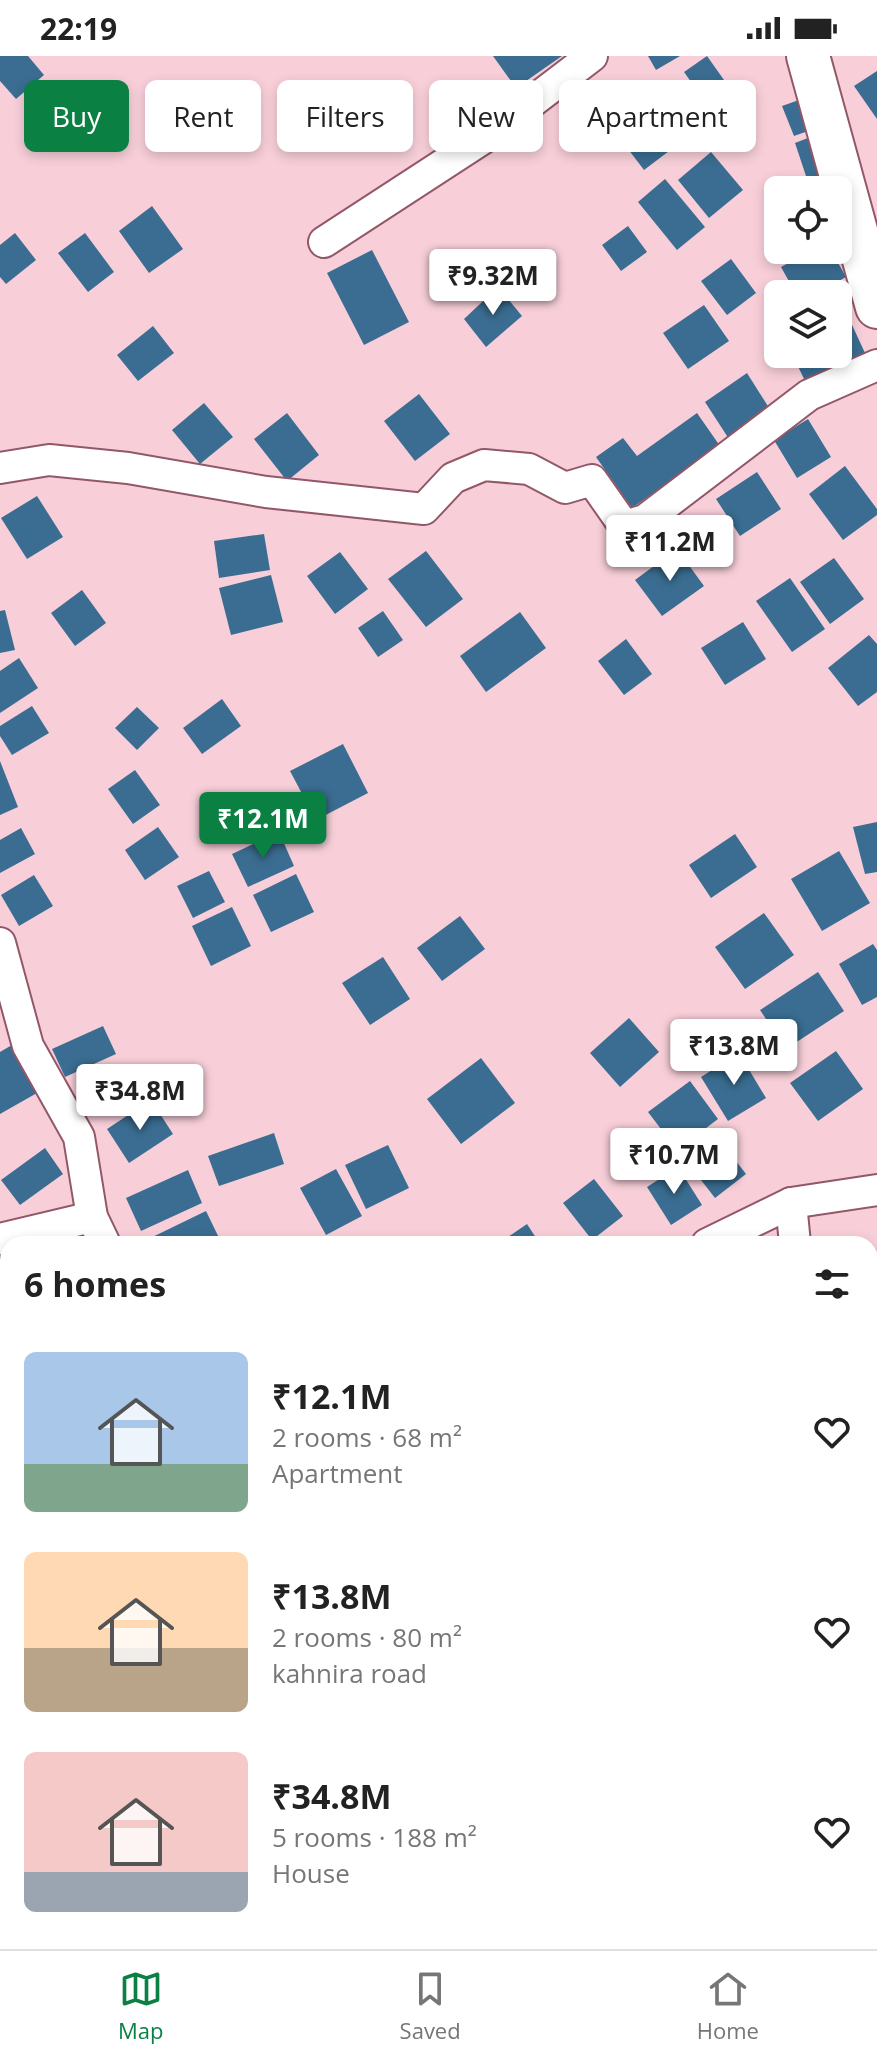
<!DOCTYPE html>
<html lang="en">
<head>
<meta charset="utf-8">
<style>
	:root { --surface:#fff; --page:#f2f2f2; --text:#222; --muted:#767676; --line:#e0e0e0; --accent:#0b8043 }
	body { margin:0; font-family:"Open Sans",sans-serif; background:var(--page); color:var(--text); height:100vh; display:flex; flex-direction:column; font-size:30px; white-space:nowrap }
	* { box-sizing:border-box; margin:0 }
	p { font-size:26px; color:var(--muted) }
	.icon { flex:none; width:44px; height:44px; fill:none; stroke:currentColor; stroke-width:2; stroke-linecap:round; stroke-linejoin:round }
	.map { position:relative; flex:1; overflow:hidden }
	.sheet { position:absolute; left:0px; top:1180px; width:878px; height:714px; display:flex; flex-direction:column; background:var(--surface); border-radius:24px 24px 0 0; box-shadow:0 4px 12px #0003 }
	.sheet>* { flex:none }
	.top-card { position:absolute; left:24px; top:24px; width:830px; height:72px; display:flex; gap:16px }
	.fabs { position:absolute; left:764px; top:120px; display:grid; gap:16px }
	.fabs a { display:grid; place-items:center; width:88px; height:88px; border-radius:12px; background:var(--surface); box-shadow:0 4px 12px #0003; font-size:40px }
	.price { position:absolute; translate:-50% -68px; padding:0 18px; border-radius:8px; background:#fff; color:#222; font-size:26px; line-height:52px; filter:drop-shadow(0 2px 4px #0008) }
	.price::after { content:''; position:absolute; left:50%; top:48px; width:24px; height:18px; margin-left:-12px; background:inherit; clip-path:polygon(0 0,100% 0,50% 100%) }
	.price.current { background:var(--accent); color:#fff }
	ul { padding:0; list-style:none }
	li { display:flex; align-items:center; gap:24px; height:200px; padding:0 24px }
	li span { display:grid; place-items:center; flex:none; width:224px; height:160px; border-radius:12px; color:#555 }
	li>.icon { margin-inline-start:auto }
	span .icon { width:96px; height:96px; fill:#fffc; stroke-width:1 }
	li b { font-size:34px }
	h2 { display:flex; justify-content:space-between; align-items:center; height:96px; padding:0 24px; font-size:34px }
	.chip { padding:0 28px; border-radius:12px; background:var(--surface); box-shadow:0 4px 12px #0003; font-size:28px; line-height:72px }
	.chip.current { background:var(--accent); color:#fff }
	.status { display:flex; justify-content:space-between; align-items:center; height:56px; padding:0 40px; background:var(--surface); direction:ltr }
	.status svg { height:22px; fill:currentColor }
	.menu { display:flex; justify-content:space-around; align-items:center; height:112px; border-top:2px solid var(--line); background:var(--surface); font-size:22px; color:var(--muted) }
	.menu a { display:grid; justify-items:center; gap:4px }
	.menu .current { color:var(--accent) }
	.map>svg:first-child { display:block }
	.building { fill:#3a6d91 }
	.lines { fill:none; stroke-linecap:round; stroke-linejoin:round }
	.street-casing { stroke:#925768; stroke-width:34 }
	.secondary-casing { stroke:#925768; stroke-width:46 }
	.street { stroke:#fff; stroke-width:30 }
	.secondary { stroke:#fff; stroke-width:42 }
</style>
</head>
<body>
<div class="status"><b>22:19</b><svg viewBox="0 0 49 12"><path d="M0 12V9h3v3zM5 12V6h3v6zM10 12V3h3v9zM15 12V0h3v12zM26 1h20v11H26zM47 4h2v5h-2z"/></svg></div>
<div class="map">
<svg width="877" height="1893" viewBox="0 0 877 1893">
	<rect width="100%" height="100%" fill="#f8cfd9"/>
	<g class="building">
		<polygon points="0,0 28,0 44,19 16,43 0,25"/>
		<polygon points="493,0 562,0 516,32"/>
		<polygon points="648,0 680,0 656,14"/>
		<polygon points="707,0 729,31 706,47 684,16"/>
		<polygon points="877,15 877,63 854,30"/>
		<polygon points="646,39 681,86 644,114 609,68"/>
		<polygon points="799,44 811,74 794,80 782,50"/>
		<polygon points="813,80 827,122 809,129 795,87"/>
		<polygon points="711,96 743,134 709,162 678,124"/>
		<polygon points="665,123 705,171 677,194 638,146"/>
		<polygon points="152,150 183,193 149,217 119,175"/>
		<polygon points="628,170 647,196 621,215 602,189"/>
		<polygon points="15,177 36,204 6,228 0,221 0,189"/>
		<polygon points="85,177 114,216 88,236 58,197"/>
		<polygon points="372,194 409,266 364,289 327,217"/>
		<polygon points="812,194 831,194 846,221 816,238 796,238 781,211"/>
		<polygon points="731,203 756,237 727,259 701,225"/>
		<polygon points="498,231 522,260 486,291 464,263"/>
		<polygon points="704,249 729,285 688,313 663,277"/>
		<polygon points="847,258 865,297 805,325 792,298 838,298 838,262"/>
		<polygon points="153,270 174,297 138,325 117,299"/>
		<polygon points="747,317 771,355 729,383 705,346"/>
		<polygon points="419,338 450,378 415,405 384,365"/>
		<polygon points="204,347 233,381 200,408 172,374"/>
		<polygon points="287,357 319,399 287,425 254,383"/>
		<polygon points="697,357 720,390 632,452 596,401 623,382 637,400"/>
		<polygon points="808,363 831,401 797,422 774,384"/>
		<polygon points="845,410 877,453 877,459 843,484 809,438"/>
		<polygon points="757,416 781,453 740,480 716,443"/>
		<polygon points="37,440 63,481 27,503 1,462"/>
		<polygon points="264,478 270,514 219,522 214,485"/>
		<polygon points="677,493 704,530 662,560 635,524"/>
		<polygon points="426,495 463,543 426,571 388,523"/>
		<polygon points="340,496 368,533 335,558 307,520"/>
		<polygon points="834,502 864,543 830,568 800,526"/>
		<polygon points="271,519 283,566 231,579 219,532"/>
		<polygon points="790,522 825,573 792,596 756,545"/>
		<polygon points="82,534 106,567 75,590 51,557"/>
		<polygon points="5,554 15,594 0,597 0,555"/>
		<polygon points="383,555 403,584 378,601 358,572"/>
		<polygon points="520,556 546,592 486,636 460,600"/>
		<polygon points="743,566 766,603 725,629 701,592"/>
		<polygon points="869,579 877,588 877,636 858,650 828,612"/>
		<polygon points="626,583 652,618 624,639 598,605"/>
		<polygon points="19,602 38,632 0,657 0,615"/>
		<polygon points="222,643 241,670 202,698 183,672"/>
		<polygon points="32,650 49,677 12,699 0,680 0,670"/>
		<polygon points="137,651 159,672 137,694 115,672"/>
		<polygon points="343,688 368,737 316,764 290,715"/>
		<polygon points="0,705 18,751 0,759"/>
		<polygon points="135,714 160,749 133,768 108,733"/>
		<polygon points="877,766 877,816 865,818 853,771"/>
		<polygon points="158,771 179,801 145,824 125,794"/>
		<polygon points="21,772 35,798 0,817 0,784"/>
		<polygon points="279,776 294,810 248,831 232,798"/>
		<polygon points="735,778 757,811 711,842 689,809"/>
		<polygon points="839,795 870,847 822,875 791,823"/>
		<polygon points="209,815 225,846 193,862 177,830"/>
		<polygon points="296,818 314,856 271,876 253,839"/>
		<polygon points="34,819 53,850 19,870 1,839"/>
		<polygon points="232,851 251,890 211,910 192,870"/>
		<polygon points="764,857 794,899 745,933 715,891"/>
		<polygon points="460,860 485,893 442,925 417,892"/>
		<polygon points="873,888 877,894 877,941 862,949 839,908"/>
		<polygon points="383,901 410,943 370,969 342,927"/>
		<polygon points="818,916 844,955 786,993 760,954"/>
		<polygon points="629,962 659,996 620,1031 590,997"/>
		<polygon points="103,970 116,998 65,1021 52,993"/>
		<polygon points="17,986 44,1033 0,1058 0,996"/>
		<polygon points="836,995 863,1033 818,1065 790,1027"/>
		<polygon points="739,997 766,1042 728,1065 701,1021"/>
		<polygon points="481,1002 515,1047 461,1088 427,1043"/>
		<polygon points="690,1025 718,1063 677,1094 648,1056"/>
		<polygon points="151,1044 173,1078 129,1107 107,1073"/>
		<polygon points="274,1077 284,1108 219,1130 208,1100"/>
		<polygon points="718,1082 746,1118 715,1142 687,1106"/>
		<polygon points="388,1089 409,1132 366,1153 345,1109"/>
		<polygon points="45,1092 63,1118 20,1149 1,1124"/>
		<polygon points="678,1111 702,1149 671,1169 647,1131"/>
		<polygon points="336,1113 362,1160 326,1179 300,1132"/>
		<polygon points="188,1114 202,1147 141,1175 126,1142"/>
		<polygon points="594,1123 623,1160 592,1184 563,1147"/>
		<polygon points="206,1155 222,1188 138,1188"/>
		<polygon points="527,1168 540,1188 498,1188"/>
		<polygon points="4,1197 8,1205 8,1248 0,1253 0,1200"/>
		<polygon points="877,1277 877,1332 870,1338 870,1282"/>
		<polygon points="0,1511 8,1521 8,1544 0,1551"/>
		<polygon points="877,1585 877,1636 870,1639 870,1589"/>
		<polygon points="3,1848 8,1862 8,1884 0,1886 0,1849"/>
		<polygon points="221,1886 261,1886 251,1893 225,1893"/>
	</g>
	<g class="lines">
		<g class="street-casing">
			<g id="street">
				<polyline points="324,186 490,78 592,0"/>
				<polyline points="0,412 49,404 128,412 266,436 424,453 453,422 484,409 529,413 565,432 592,424 620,464 628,469 645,464 809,339 877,309"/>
				<polyline points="0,887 28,990 79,1081 92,1161 0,1183"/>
				<polyline points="92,1161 105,1188"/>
				<polyline points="707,1188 791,1147"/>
				<polyline points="795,1188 791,1147 877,1134"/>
				<polyline points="0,1452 8,1449"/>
				<polyline points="870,1527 877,1546"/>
				<polyline points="870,1798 877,1797"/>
				<polyline points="208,1886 211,1893"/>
				<polyline points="630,1886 630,1893"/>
				<polyline points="289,1893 306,1886"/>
			</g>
		</g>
		<g class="secondary-casing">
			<polyline id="secondary" points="808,0 877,251"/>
		</g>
		<use href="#street" class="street"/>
		<use href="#secondary" class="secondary"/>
	</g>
</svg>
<div class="fabs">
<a><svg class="icon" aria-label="locate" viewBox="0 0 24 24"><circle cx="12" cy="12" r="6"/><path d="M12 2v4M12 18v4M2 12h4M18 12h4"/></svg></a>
<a><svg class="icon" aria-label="layers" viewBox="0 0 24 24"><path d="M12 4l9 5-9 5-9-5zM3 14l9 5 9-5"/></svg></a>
</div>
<b class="price" style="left:493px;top:261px">₹9.32M</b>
<b class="price" style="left:670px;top:527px">₹11.2M</b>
<b class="price current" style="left:263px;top:804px">₹12.1M</b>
<b class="price" style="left:734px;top:1031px">₹13.8M</b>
<b class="price" style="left:140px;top:1076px">₹34.8M</b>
<b class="price" style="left:674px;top:1140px">₹10.7M</b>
<div class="top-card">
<a class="chip current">Buy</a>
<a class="chip">Rent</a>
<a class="chip">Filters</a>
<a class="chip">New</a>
<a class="chip">Apartment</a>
</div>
<section class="sheet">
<h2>6 homes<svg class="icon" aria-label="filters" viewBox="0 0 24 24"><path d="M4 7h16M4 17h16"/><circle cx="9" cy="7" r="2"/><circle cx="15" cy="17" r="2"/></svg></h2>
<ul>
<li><span style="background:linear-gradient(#a9c7e8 70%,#7fa58c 0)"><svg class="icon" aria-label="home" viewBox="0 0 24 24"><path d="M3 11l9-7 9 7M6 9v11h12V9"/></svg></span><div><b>₹12.1M</b><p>2 rooms · 68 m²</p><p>Apartment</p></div><svg class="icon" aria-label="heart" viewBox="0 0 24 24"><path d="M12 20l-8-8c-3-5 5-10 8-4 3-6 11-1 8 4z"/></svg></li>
<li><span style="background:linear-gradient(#ffd9b3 60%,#b9a48a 0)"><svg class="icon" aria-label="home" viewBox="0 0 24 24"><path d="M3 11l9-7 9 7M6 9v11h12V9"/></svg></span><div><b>₹13.8M</b><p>2 rooms · 80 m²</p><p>kahnira road</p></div><svg class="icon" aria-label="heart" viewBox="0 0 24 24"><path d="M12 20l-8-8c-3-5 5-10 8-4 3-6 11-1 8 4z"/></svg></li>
<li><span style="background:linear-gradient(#f6c9c9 75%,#9aa5b1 0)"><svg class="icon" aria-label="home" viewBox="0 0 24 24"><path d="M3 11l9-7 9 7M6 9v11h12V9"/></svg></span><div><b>₹34.8M</b><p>5 rooms · 188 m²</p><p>House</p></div><svg class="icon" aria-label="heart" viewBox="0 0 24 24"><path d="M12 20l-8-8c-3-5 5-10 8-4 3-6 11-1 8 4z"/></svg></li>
</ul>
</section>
</div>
<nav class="menu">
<a class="current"><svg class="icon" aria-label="map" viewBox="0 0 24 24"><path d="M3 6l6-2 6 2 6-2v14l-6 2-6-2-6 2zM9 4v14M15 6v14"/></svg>Map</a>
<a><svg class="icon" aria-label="saved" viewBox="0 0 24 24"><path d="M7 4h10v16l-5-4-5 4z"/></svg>Saved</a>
<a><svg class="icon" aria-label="home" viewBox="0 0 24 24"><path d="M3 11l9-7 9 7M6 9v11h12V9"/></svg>Home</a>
</nav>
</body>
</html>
